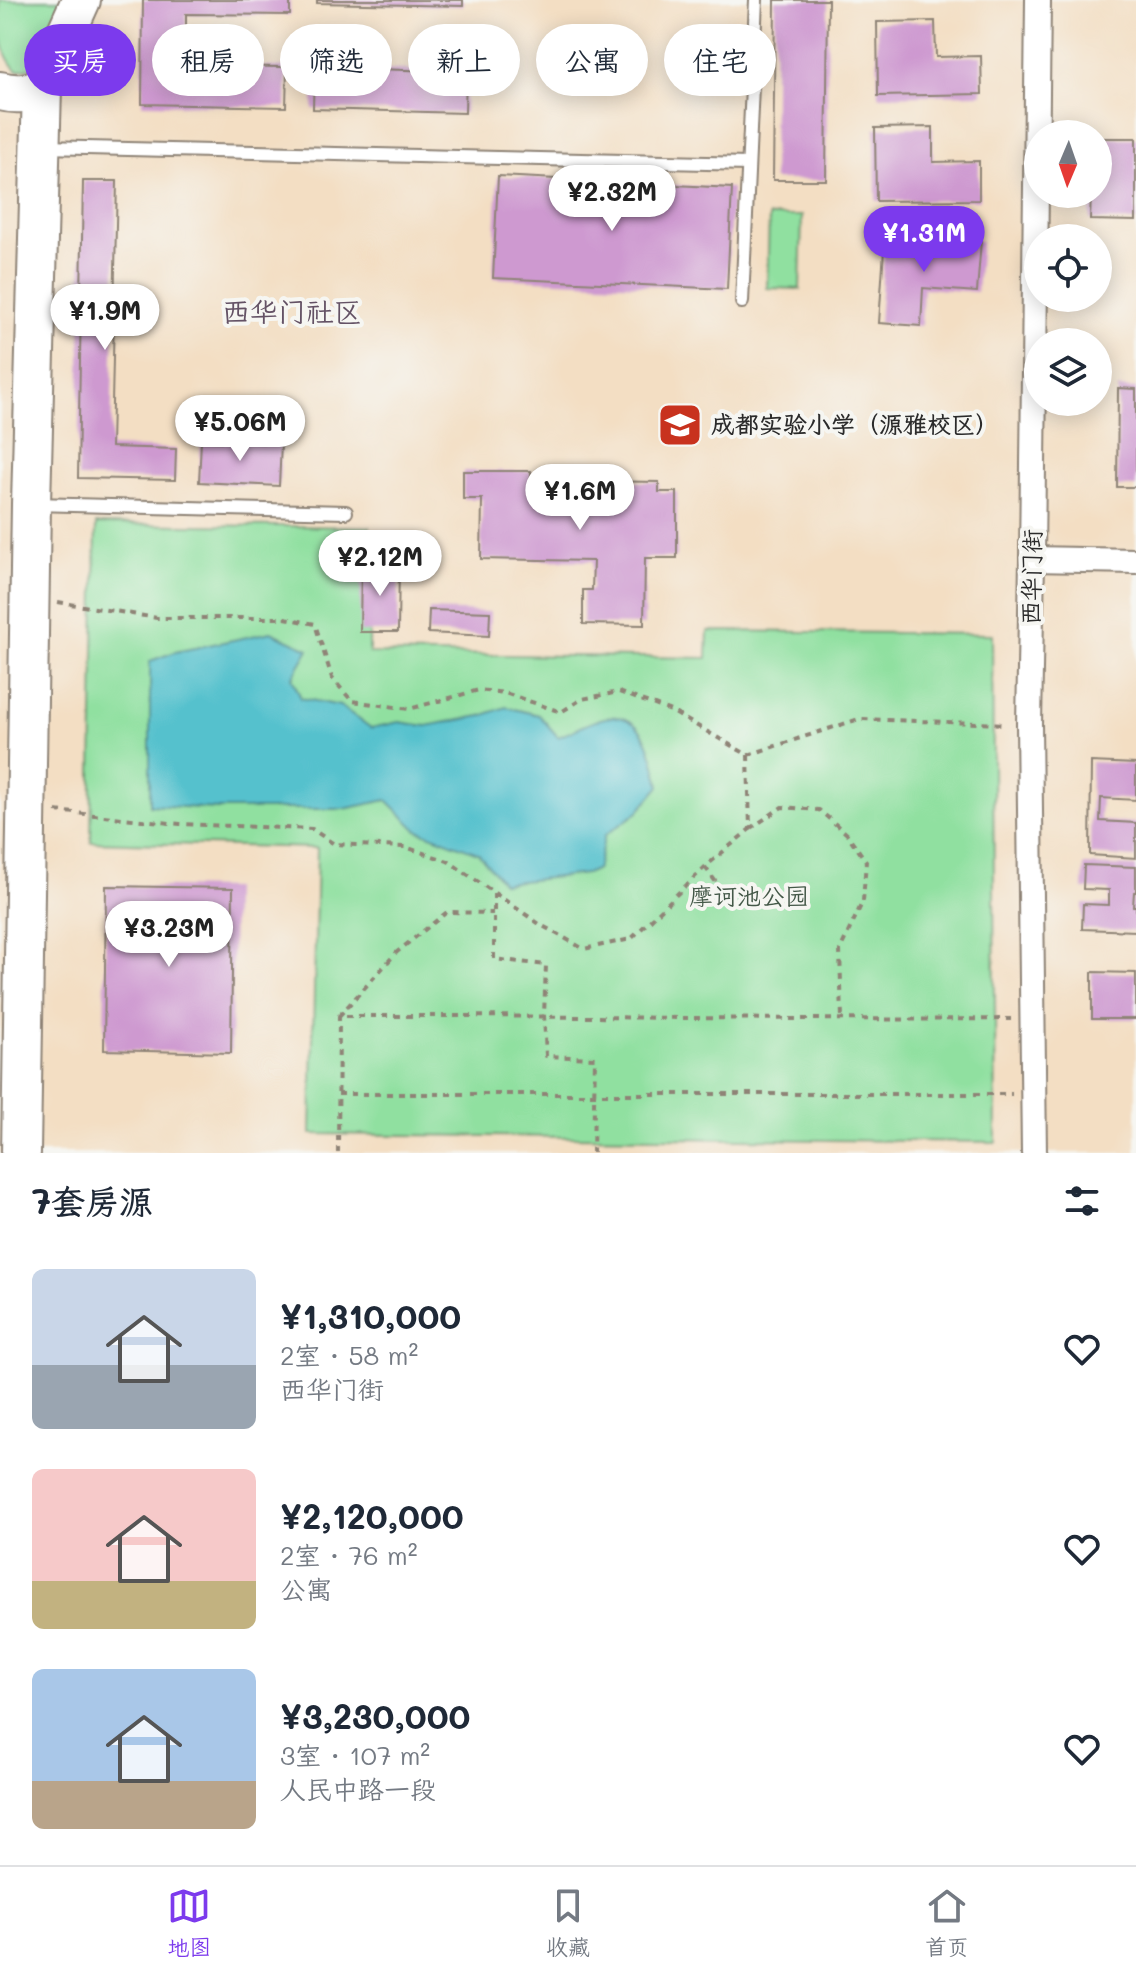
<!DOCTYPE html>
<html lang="zh">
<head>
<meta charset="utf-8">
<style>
	:root { --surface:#fff; --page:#f6f6f7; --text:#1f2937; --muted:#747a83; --line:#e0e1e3; --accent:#7c3aed }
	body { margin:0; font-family:Mali,"LXGW WenKai TC",sans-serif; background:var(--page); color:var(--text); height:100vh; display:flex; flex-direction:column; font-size:30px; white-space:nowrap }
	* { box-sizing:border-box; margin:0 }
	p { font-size:26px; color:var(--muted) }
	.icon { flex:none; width:44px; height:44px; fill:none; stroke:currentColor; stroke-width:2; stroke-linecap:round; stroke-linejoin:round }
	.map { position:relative; height:1153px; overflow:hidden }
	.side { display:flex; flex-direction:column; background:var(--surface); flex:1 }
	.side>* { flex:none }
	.banner { position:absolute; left:24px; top:24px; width:1088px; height:72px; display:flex; gap:16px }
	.needle { width:52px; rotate:182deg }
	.tools { position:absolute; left:1024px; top:120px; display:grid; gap:16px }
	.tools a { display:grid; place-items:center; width:88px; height:88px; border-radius:50%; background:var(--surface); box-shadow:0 4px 20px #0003; font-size:40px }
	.price { position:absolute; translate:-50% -68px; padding:0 18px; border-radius:28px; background:#fff; color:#222; font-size:26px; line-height:52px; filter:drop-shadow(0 2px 4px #0008) }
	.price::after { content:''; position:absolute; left:50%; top:48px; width:24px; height:18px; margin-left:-12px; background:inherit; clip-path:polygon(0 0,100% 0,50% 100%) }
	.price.on { background:var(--accent); color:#fff }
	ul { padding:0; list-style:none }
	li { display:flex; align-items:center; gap:24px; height:200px; padding:0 32px }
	li span { display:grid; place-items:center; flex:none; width:224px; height:160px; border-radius:12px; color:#555 }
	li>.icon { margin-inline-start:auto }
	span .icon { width:96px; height:96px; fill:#fffc; stroke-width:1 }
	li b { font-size:34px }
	h2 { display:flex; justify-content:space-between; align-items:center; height:96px; padding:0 32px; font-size:34px }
	.pill { padding:0 28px; border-radius:36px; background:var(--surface); box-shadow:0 4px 20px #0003; font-size:28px; line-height:72px }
	.pill.on { background:var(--accent); color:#fff }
	.menu { display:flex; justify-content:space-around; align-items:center; height:112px; border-top:2px solid var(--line); background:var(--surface); font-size:22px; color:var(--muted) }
	.menu a { display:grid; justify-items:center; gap:4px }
	.menu .on { color:var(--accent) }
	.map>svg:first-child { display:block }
	.green { fill:#90e0a0; stroke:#5e8666; stroke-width:2 }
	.water { fill:#54c1cd; stroke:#40767c; stroke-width:2 }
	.building { fill:#ce99d0 }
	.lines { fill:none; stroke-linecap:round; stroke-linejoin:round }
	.lane-casing { stroke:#8f8477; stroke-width:16 }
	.street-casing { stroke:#8f8477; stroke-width:28 }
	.primary-casing { stroke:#8f8477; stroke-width:42 }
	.path { stroke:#8f8477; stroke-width:4; stroke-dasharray:6 6; stroke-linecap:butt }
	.lane { stroke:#fff; stroke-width:12 }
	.street { stroke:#fff; stroke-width:24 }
	.primary { stroke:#fff; stroke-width:38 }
	.labels { text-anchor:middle; stroke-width:8; stroke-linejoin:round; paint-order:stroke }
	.poi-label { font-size:24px; font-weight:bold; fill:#2b2b2b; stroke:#f6f6f2; text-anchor:start }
	.street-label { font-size:24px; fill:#2b2b2b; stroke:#f6f6f2 }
	.park-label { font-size:24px; fill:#445848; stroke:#f6f6f2 }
	.quarter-label { font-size:28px; fill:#645265; stroke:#f6f6f2 }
</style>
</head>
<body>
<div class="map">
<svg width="1136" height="1153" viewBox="0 0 1136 1153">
	<rect width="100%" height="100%" fill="#f6f6f2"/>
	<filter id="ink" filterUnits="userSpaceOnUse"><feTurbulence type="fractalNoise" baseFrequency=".0125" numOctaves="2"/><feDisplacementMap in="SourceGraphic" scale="16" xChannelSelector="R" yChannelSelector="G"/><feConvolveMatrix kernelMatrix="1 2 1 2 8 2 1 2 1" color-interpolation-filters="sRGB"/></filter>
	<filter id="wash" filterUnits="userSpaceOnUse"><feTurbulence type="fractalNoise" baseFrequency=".006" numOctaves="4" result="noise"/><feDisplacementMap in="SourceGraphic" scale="32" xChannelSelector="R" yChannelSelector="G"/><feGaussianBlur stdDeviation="1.8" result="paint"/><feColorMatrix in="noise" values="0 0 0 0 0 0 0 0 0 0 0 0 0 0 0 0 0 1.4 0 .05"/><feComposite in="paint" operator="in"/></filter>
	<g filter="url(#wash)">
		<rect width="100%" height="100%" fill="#f3dec3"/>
		<g class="green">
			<path d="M0,0h66l-35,68 -14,2c-17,-14 -17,-45 -17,-70z"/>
			<polygon points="769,216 802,216 800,289 767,288"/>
			<polygon points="96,524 370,527 369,653 707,658 708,631 992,634 996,1142 311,1134 317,848 91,842"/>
		</g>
		<path class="water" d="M271,632l38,17 -17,29 9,20 39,8 31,22 28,-6 27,4 55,-10 25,-9 33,8 19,22c15,-6 43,-22 59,-20 31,3 37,44 43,69l-22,26 -33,23 -8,34 -11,5 -83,9 -25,-30 -61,-23 -30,-30 -43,9h-126l-68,-4v-144l25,-9z"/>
		<g id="blocks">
			<g class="building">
				<polygon points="143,0 290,0 290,15 186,14 186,66 287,67 286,107 142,104"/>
				<polygon points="317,0 463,0 463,6 317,3"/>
				<polygon points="775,0 828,0 826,180 773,180"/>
				<polygon points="935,21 936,57 981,56 982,94 878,96 877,22"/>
				<polygon points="314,67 466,72 465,113 313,109"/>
				<polygon points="933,127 933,162 979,161 979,200 876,201 875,128"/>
				<polygon points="1098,138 1136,138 1136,221 1090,220 1091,194 1098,194"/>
				<polygon points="498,176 732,188 727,289 493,278"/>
				<polygon points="83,181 117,181 111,447 176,449 175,480 78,478"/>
				<polygon points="885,235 981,241 977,292 923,288 921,326 879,323"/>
				<polygon points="1118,388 1136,389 1136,487 1117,487"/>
				<polygon points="201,441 281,444 279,486 199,482"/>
				<polygon points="463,471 531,471 531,480 659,482 659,492 677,492 677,558 645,558 644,625 583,624 583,590 592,590 593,561 481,559 482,499 463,499"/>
				<polygon points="361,563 399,563 398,632 360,632"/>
				<polygon points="429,610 490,612 489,636 428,633"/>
				<polygon points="1091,762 1136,764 1136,800 1101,798 1100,821 1136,823 1136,858 1090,855"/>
				<polygon points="1084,865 1136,867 1136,892 1134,892 1133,906 1136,906 1136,931 1082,929 1083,904 1109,905 1109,890 1083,889"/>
				<polygon points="106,886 233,888 231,1053 104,1050"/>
				<polygon points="1092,972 1136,973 1136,1019 1092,1019"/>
			</g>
		</g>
	</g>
	<g filter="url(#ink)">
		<use href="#blocks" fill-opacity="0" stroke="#8f8477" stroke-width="2"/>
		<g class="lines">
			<g class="lane-casing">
				<g id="lane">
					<polyline points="44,147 748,164"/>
					<polyline points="742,302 756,0"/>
					<polyline points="34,504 346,512"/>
				</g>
			</g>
			<g class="street-casing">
				<g id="street">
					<polyline points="1032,559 1136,561"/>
					<polyline points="1034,1153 1029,724 1032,559 1038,0"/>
				</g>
			</g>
			<g class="primary-casing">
				<g id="primary">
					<path d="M0,91c16,4 27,3 42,-4"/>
					<polyline points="21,1153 31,504 42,87 81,0"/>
				</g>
			</g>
			<g class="path">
				<polyline points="58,602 157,618 285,618 315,624 332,678 352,701 409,709 479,690 505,693 561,712 582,699 619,692 671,711 748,755 859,719 1006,724"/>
				<polyline points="56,811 180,824 312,829 334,844 405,847 448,861 541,925 584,949 631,939 705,867 750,829 748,755"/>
				<polyline points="750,829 782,807 819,810 847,834 866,861 863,901 840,950 842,1019"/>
				<polyline points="705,867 721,889"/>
				<polyline points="494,893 494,959 546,965 544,1015 546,1056 595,1058 593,1153"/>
				<polyline points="339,1016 397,952 447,912 493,913"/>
				<polyline points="338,1094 1012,1094"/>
				<path d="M338,1153l1,-137c224,-1 448,5 672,3"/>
			</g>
			<use href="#lane" class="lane"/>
			<use href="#street" class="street"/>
			<use href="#primary" class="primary"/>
		</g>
	</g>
	<defs>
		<g id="school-square" transform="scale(2.3)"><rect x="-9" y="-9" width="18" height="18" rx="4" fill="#c8321e" stroke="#f6f6f2"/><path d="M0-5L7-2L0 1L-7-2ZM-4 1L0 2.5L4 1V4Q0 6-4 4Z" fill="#fff"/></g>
	</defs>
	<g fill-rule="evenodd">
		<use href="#school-square" x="680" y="425"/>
	</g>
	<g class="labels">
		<g class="poi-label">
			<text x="711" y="433">成都实验小学（源雅校区）</text>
		</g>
		<g class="street-label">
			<text transform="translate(1032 577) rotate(-89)" y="8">西华门街</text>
		</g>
		<g class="park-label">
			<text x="749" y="905">摩诃池公园</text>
		</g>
		<g class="quarter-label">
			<text x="292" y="322">西华门社区</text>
		</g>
	</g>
</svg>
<div class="tools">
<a><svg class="needle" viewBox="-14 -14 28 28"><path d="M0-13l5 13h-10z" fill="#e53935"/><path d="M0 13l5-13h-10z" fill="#747a83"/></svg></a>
<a><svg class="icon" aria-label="locate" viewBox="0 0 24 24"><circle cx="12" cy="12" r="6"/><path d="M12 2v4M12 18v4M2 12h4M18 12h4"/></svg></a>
<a><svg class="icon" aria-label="layers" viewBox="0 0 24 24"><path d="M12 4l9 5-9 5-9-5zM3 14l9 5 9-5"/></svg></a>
</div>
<b class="price" style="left:612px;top:233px">¥2.32M</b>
<b class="price on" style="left:924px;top:274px">¥1.31M</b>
<b class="price" style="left:105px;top:352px">¥1.9M</b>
<b class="price" style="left:240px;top:463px">¥5.06M</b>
<b class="price" style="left:580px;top:532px">¥1.6M</b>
<b class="price" style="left:380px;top:598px">¥2.12M</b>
<b class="price" style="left:169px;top:969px">¥3.23M</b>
<div class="banner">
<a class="pill on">买房</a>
<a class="pill">租房</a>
<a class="pill">筛选</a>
<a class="pill">新上</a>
<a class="pill">公寓</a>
<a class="pill">住宅</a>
</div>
</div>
<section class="side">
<h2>7套房源<svg class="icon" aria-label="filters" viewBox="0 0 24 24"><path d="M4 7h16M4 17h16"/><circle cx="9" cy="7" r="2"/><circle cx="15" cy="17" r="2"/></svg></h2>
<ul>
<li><span style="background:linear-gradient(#c9d6e8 60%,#9aa5b1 0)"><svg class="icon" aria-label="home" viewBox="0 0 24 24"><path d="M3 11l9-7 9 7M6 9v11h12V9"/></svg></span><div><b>¥1,310,000</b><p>2室 · 58 m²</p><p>西华门街</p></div><svg class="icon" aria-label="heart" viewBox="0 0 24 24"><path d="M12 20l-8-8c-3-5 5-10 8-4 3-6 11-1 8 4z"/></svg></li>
<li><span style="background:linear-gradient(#f6c9c9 70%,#c2b280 0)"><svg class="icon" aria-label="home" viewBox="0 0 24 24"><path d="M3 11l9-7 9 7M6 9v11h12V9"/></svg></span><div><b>¥2,120,000</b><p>2室 · 76 m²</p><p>公寓</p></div><svg class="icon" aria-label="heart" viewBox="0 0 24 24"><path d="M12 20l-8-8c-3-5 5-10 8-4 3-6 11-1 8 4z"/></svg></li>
<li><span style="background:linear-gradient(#a9c7e8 70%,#b9a48a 0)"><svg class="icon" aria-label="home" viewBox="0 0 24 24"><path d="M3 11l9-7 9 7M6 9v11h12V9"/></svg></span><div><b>¥3,230,000</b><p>3室 · 107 m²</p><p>人民中路一段</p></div><svg class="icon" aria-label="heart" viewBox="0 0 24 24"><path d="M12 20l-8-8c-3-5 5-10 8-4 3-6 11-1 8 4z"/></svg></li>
</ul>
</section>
<nav class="menu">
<a class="on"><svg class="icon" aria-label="map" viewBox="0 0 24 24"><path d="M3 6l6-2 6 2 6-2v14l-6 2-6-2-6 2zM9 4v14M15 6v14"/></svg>地图</a>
<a><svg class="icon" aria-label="saved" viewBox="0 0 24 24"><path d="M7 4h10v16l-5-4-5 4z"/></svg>收藏</a>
<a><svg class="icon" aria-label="home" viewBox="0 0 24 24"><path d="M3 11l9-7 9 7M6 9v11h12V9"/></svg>首页</a>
</nav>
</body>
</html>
